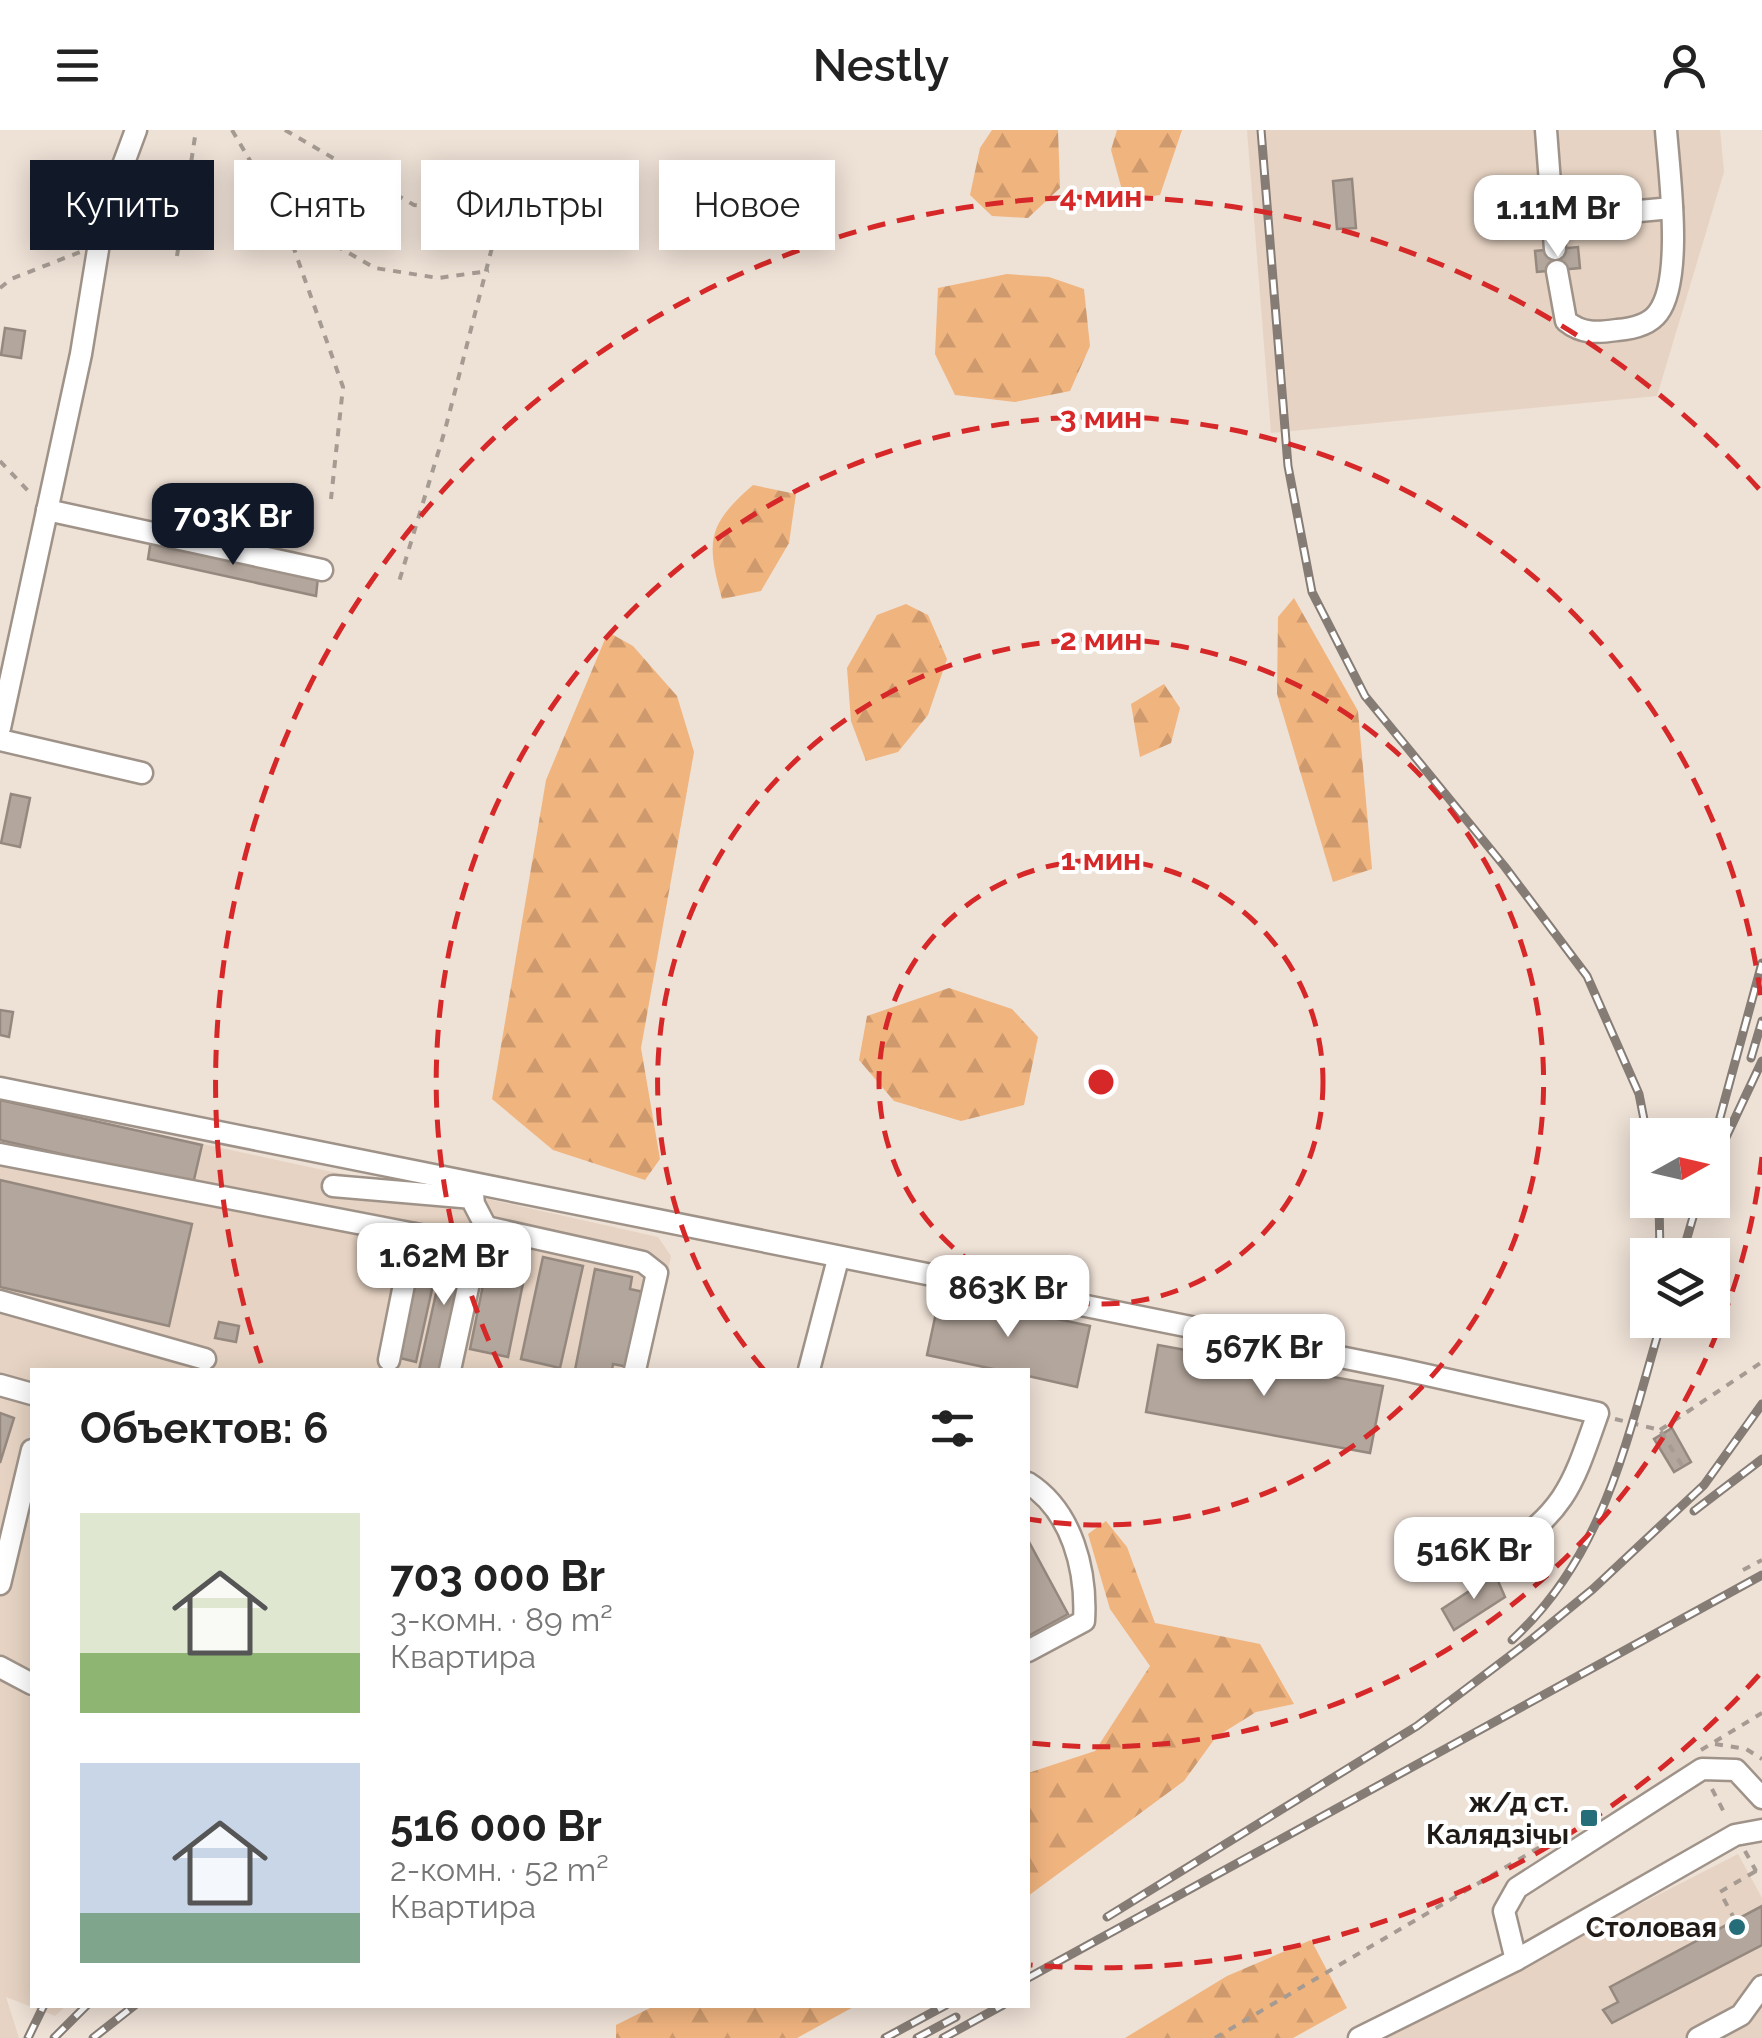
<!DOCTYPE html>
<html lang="ru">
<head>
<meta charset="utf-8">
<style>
	:root { --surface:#fff; --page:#f2f2f2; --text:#222; --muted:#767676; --accent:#111827 }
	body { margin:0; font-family:Raleway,sans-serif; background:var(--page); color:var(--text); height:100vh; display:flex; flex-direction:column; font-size:38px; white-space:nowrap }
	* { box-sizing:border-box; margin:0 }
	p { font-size:32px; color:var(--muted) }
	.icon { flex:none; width:55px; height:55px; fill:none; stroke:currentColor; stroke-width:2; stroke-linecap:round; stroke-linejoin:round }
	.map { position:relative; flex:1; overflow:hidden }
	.drawer { position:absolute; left:30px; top:1238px; width:1000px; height:640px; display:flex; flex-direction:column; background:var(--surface); border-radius:0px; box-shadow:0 5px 25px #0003 }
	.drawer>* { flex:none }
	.banner { position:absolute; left:30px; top:30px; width:1000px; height:90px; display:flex; gap:20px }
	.needle { width:65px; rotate:82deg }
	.buttons { position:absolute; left:1630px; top:988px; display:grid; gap:20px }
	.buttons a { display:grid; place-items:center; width:100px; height:100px; border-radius:0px; background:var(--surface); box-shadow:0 5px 25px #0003; font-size:50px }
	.price { position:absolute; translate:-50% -85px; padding:0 22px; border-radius:20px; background:#fff; color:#222; font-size:32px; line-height:65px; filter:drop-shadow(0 2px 5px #0008) }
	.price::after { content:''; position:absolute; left:50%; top:60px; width:30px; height:22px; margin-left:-15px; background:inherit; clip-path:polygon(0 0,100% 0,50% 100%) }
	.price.current { background:var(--accent); color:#fff }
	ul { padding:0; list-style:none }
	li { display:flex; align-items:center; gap:30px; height:250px; padding:0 50px }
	li span { display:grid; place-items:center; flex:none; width:280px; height:200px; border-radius:0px; color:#555 }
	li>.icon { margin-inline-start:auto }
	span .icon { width:120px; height:120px; fill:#fffc; stroke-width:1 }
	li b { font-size:42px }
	h2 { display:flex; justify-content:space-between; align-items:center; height:120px; padding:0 50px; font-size:42px }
	.chip { padding:0 35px; border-radius:0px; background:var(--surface); box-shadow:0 5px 25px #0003; font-size:35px; line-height:90px }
	.chip.current { background:var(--accent); color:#fff }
	header { display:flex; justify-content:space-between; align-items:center; height:130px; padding:0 50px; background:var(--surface); font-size:45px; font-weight:600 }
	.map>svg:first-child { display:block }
	.built { fill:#e6d3c3 }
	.forest { fill:url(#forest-firs) }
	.building { fill:#b3a69c; stroke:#95897f; stroke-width:2.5 }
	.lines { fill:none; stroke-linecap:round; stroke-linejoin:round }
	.minor-casing { stroke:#9f9389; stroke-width:25 }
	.path { stroke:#a59b92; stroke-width:4; stroke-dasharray:8 8; stroke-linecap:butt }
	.minor { stroke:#fff; stroke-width:20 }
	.rail-casing { stroke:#857c75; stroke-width:9 }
	.rail { stroke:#fff; stroke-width:5; stroke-dasharray:15; stroke-linecap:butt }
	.ring { fill:none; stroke:#d62828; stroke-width:5; stroke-dasharray:18 12 }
	.poi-dot { fill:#266d7a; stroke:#fff; stroke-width:4 }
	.labels { text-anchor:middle; stroke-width:8; stroke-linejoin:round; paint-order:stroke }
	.poi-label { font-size:28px; font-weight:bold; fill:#201b17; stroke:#fff; text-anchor:end }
	.centre { fill:#d62828; stroke:#fff; stroke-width:5 }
	.ring-label { font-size:30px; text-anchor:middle; font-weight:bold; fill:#d62828; stroke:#fff; stroke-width:8; stroke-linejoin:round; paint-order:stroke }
</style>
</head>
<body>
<header><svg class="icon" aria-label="menu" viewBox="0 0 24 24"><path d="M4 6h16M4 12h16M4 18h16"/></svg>Nestly<svg class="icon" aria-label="person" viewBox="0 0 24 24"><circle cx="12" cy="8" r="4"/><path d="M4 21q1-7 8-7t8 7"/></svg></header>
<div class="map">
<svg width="1762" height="1908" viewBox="0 0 1762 1908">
	<defs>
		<pattern id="forest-firs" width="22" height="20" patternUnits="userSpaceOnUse" patternTransform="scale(2.5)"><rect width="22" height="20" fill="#f0b47f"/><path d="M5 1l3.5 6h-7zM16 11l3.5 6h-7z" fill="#ce9a6d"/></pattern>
	</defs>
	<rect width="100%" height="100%" fill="#eee1d6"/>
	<g class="built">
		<polygon points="1247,0 1720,0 1724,42 1657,266 1271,303"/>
		<polygon points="0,970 332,1042 450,1061 474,1074 488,1069 658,1107 671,1126 648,1240 32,1240 32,1875 67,1875 55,1886 6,1867 19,1908 0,1908"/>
		<polygon points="1738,1724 1762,1768 1762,1908 1379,1908"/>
	</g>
	<g class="forest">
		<polygon points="992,0 1058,0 1060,58 1028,88 992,86 970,65 980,18"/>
		<polygon points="1117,0 1182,0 1160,65 1139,68 1122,60 1111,20"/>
		<polygon points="1007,144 1049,147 1084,159 1090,216 1070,261 1015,272 955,265 935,224 938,158"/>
		<path d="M753,355l43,9 -7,49 -28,48 -39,8c-16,-58 -15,-74 31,-114z"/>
		<polygon points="1294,468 1358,581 1372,739 1333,752 1277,564 1278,487"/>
		<polygon points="906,474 928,485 947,529 928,585 898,622 866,631 851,591 847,538 877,485"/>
		<polygon points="608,502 633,516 677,566 694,622 641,918 660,1029 645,1050 553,1020 492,969 546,650"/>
		<polygon points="1164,554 1180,578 1171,613 1140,627 1131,574"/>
		<polygon points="949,858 1012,879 1038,907 1024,975 961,991 894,971 859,930 867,886"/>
		<polygon points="1106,1391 1127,1417 1155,1493 1260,1514 1294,1574 1256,1582 1216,1607 1184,1651 1028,1766 1028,1643 1095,1621 1150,1536 1110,1479 1088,1404"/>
		<polygon points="1311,1810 1347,1878 1293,1908 1125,1908 1227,1846"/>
		<polygon points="656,1875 857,1875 797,1908 616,1908 616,1895"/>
	</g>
	<g class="building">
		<polygon points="1352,49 1356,98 1337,99 1333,51"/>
		<polygon points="1578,117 1580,138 1537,142 1535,121"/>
		<polygon points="5,198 25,201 21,228 1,225"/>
		<polygon points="151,410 318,447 316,466 148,429"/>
		<polygon points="11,664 30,668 20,717 1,713"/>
		<polygon points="0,880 13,882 9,907 0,905"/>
		<polygon points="0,970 202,1015 193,1054 0,1010"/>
		<polygon points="0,1050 192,1094 169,1196 0,1157"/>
		<polygon points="421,1110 442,1114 416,1232 396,1227"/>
		<polygon points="447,1114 468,1119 441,1240 419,1240"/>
		<polygon points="491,1116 529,1124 508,1227 470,1219"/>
		<polygon points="543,1127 583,1136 560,1238 521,1229"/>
		<polygon points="595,1139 632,1147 630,1159 648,1163 633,1238 613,1234 612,1240 575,1240"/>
		<polygon points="940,1164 1090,1196 1077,1257 1028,1246 1028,1240 998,1240 927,1225"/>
		<polygon points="219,1192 239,1196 236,1212 215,1208"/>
		<polygon points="1158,1215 1383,1256 1370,1323 1146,1282"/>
		<polygon points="0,1283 14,1288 0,1333"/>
		<polygon points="1672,1298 1691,1332 1674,1342 1654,1309"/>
		<polygon points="1028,1410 1068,1484 1028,1506"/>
		<polygon points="1495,1444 1505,1467 1454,1500 1442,1479"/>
		<polygon points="1762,1776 1762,1815 1612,1893 1603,1880 1618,1872 1610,1857"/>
	</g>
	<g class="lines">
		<g class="minor-casing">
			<g id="minor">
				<polyline points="1546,0 1555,119"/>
				<polyline points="1552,89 1672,78"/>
				<path d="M1557,141l9,50c16,13 31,12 51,9 13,-1 32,-5 41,-17 26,-34 11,-141 8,-183"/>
				<polyline points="47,380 322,440"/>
				<polyline points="0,598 81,224 103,89 136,0"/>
				<polyline points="0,610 142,643"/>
				<path d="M0,958l1400,281 198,44c-27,77 -32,96 -101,144"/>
				<polyline points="0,1024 477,1116 486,1097 474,1074 472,1054"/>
				<polyline points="333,1056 473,1068"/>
				<polyline points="486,1097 643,1132 657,1143 635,1240"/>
				<polyline points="0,1171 205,1229"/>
				<polyline points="389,1230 414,1104"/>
				<polyline points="450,1240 477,1116"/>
				<polyline points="809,1240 838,1129"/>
				<polyline points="0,1255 32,1264"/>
				<path d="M1028,1353c44,28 59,87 56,138l-56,30"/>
				<polyline points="0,1454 32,1320"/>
				<polyline points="0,1537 32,1554"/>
				<polyline points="1516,1830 1504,1781 1517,1758 1702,1639 1736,1640 1762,1668"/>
				<polyline points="1359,1908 1516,1830 1735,1705 1762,1700"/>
				<polyline points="1698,1908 1741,1885 1762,1856"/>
			</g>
		</g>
		<g class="path">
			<polyline points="232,0 282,85 375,138 438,148 489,141"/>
			<polyline points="285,0 414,75 471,81 496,102 445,300 398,455"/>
			<polyline points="282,85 343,257 331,369"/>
			<polyline points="177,126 196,0"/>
			<polyline points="0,158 11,149 80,122"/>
			<polyline points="0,331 31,364"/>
			<polyline points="1615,1289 1660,1300 1683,1337"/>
			<polyline points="1660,1300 1762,1232"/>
			<polyline points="1743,1440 1762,1430"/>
			<polyline points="1715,1614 1746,1619 1762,1629"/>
			<polyline points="1701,1620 1762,1583"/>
			<polyline points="1712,1659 1726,1686"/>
			<polyline points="1745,1721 1756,1741 1762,1742"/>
			<polyline points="1735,1790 1720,1762 1756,1741"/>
			<polyline points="1215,1908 1569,1700"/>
		</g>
		<use href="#minor" class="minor"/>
		<g class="rail-casing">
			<g id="rail">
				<polyline points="1261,0 1288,336 1312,462 1365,566 1505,737 1587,846 1639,964 1648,1010"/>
				<polyline points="1751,928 1762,891"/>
				<polyline points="1712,1017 1762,833"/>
				<polyline points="1712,1037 1762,931"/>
				<polyline points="1659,1070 1660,1125"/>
				<polyline points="1682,1125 1698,1070"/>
				<polyline points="1694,1381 1762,1329"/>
				<path d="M1512,1510c94,-86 115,-203 150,-320"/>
				<polyline points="1107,1787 1417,1596 1532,1509 1593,1459 1704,1355 1762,1274"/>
				<polyline points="1028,1848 1762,1445"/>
				<polyline points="28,1908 44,1875"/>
				<polyline points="54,1908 87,1875"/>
				<polyline points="93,1908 135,1875"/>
				<polyline points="885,1908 946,1875"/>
				<polyline points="917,1908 956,1887"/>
				<polyline points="943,1908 1003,1875"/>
			</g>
		</g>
		<use href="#rail" class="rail"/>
	</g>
	<g class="ring">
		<circle cx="1101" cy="952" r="222"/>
		<path d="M764 1240A443 443 0 1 1 1028 1389"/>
		<path d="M1762 1027A665 665 0 0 1 1031 1613M501 1238A665 665 0 1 1 1762 877"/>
		<path d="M1759 1545A886 886 0 0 1 1031 1835M261 1233A886 886 0 0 1 1759 359"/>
	</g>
	<g class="poi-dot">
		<rect x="1579" y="1678" width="20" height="20" rx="5"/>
		<circle cx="1737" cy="1797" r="10"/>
	</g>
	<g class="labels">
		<g class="poi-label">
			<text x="1569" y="1682">ж/д ст.<tspan x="1569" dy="32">Калядзічы</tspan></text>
			<text x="1717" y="1807">Столовая</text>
		</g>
	</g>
	<circle cx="1101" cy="952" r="15" class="centre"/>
	<g class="ring-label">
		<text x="1101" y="77">4 мин</text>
		<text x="1101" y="298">3 мин</text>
		<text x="1101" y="520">2 мин</text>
		<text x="1101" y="740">1 мин</text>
	</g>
</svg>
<div class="buttons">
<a><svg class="needle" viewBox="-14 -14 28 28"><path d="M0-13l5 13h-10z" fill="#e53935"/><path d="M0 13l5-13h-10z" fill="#767676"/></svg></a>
<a><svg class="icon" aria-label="layers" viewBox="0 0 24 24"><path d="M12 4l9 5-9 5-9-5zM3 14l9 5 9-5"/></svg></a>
</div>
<b class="price" style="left:1558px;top:130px">1.11M Br</b>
<b class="price current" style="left:233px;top:438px">703K Br</b>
<b class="price" style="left:444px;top:1178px">1.62M Br</b>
<b class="price" style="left:1008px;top:1210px">863K Br</b>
<b class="price" style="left:1264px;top:1269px">567K Br</b>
<b class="price" style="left:1474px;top:1472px">516K Br</b>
<div class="banner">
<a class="chip current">Купить</a>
<a class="chip">Снять</a>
<a class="chip">Фильтры</a>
<a class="chip">Новое</a>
</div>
<section class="drawer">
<h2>Объектов: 6<svg class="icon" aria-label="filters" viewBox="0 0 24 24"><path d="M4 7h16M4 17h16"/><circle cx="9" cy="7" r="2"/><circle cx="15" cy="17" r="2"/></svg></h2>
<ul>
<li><span style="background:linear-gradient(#dfe7d0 70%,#8fb573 0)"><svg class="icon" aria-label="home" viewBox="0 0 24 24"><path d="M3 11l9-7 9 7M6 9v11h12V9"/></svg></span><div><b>703 000 Br</b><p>3-комн. · 89 m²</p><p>Квартира</p></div></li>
<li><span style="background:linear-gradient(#c9d6e8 75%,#7fa58c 0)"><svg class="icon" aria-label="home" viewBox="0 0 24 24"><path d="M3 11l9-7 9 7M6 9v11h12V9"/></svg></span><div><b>516 000 Br</b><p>2-комн. · 52 m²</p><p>Квартира</p></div></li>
</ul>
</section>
</div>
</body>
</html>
